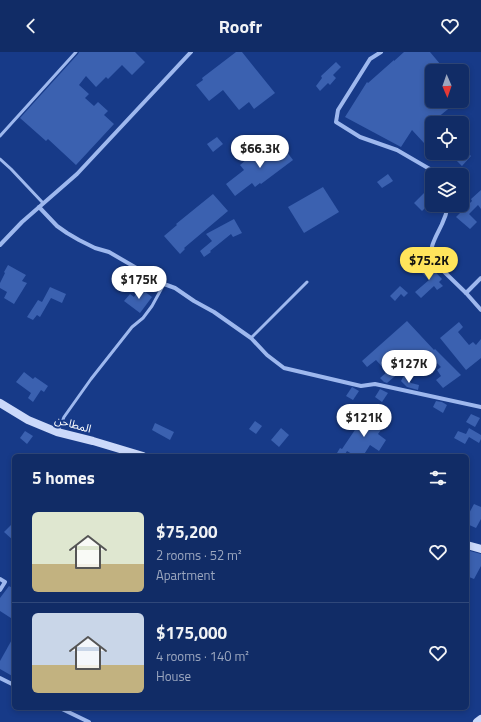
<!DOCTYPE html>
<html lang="en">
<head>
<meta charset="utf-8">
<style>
	:root { --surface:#112c66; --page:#1a346c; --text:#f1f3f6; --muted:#9ca7bf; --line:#30487a; --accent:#ffe45b }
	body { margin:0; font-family:"Titillium Web","Noto Sans Arabic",sans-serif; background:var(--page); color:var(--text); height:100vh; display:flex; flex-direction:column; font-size:15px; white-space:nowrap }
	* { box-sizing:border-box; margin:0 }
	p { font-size:13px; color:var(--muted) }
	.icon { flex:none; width:22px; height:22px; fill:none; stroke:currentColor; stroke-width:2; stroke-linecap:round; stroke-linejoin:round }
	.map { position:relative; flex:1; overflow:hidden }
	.panel { position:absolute; left:12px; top:402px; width:457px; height:256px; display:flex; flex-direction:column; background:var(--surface); border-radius:6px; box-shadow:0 2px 6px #0003,0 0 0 1px var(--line) }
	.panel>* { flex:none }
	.needle { width:26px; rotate:178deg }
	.buttons { position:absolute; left:425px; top:12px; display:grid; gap:8px }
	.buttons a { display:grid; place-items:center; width:44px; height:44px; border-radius:6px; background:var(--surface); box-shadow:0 2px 6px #0003,0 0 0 1px var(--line); font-size:20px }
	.price { position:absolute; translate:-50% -34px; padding:0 9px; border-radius:14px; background:#fff; color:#222; font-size:13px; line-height:26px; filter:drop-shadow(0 1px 2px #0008) }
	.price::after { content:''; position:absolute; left:50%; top:24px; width:12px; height:9px; margin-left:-6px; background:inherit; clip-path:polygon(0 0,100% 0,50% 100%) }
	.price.selected { background:var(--accent); color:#111 }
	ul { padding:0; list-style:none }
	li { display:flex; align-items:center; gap:12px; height:100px; padding:0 20px }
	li+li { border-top:1px solid var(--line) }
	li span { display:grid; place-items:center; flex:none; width:112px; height:80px; border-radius:6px; color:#555 }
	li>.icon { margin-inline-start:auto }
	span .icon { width:48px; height:48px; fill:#fffc; stroke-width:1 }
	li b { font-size:17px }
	h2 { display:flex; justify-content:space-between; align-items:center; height:48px; padding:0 20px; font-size:17px }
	header { display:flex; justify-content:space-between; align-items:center; height:52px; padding:0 20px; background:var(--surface); font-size:18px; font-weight:700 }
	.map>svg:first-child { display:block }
	.building { fill:#3b61b0 }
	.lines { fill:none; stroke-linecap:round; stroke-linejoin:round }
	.service { stroke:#9eb8ee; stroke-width:3 }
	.minor { stroke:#9eb8ee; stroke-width:4 }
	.secondary { stroke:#cbd9fa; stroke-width:8 }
	.labels { text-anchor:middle; stroke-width:4; stroke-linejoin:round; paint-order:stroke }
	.street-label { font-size:11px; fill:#fff; stroke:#173a88 }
</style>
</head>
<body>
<header><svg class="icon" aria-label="back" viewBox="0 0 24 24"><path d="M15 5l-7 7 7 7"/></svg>Roofr<svg class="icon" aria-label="heart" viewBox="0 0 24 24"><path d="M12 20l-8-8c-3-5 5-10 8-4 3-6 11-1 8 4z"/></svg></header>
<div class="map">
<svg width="481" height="670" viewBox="0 0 481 670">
	<rect width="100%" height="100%" fill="#173a88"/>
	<g class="building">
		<polygon points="79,0 135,0 145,10 132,23 122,13 108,27 106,25 96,35 86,24 79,33 89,42 85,46 94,54 98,50 108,59 104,63 114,72 76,113 48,87 46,89 20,66 78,2"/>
		<polygon points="236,0 242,0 275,41 254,57 249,50 239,58 223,38 209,49 196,33 203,28 202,26"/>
		<polygon points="404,0 430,0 446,19 432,19 432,49 458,49 426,75 432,82 432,83 424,91 412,78 401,95 345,65 367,30 368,31 394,8 394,9"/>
		<polygon points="336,10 341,15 333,23 336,26 330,33 328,31 320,39 316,34 322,26 321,24"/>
		<polygon points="266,83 266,90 251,89 251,84"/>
		<polygon points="217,85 223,92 213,100 207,92"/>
		<polygon points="280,91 293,108 261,132 260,131 255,135 252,131 235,144 226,132 244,118 240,113 252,103 256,108"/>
		<polygon points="462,96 471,104 462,114 453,105 456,101 462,101"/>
		<polygon points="388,122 393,129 382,136 377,130"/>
		<polygon points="323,135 339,160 304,181 288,155"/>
		<polygon points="481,138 481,157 478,153 469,162 477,170 470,177 456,165 472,149 471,147"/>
		<polygon points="426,139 430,144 429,145 432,149 422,159 414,151"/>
		<polygon points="213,142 228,159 184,196 185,197 180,202 164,184 177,173 176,172"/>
		<polygon points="234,167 242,181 233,185 231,182 210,199 211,200 204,205 200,199 212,189 206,182"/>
		<polygon points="427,211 442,227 439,230 443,234 437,238 434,234 421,246 415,240 429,228 419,218"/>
		<polygon points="8,213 26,223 22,229 27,231 14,252 4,246 7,240 0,236 0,231 5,221 4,220"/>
		<polygon points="400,234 408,241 404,245 401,242 395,249 390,244"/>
		<polygon points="50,235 66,242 62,251 51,246 40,265 37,263 33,268 27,265 38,248 42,250"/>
		<polygon points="140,236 152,245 140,261 124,249 130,242 134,245"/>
		<polygon points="407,269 434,298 435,297 461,323 443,336 436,328 441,324 437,318 441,315 432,306 419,319 411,312 415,307 387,331 384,330 380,326 387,320 376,308 367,315 362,309"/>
		<polygon points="459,270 463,275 458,280 469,293 473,290 476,293 481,287 481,306 466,318 440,286"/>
		<polygon points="24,320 33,327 35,325 48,334 44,340 41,338 33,350 28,346 31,341 16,330"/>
		<polygon points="404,323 411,331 419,333 418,338 407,335 401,329"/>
		<polygon points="352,335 359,339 353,348 346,344"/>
		<polygon points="380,337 388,341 382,350 375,345"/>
		<polygon points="436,349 442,350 447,353 443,361 433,355"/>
		<polygon points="471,362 480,366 475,375 466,370"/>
		<polygon points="365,363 383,375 378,382 386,388 379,399 370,393 363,404 355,404 347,399 344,404 341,404 337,401 340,396 342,397"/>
		<polygon points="255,369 262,374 256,382 249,377"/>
		<polygon points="155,371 174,380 170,388 152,378"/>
		<polygon points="281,376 289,383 279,395 271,388"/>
		<polygon points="469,376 481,383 481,387 479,391 469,385 465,392 454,386 458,379 466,382"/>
		<polygon points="25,379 33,384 27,392 20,386"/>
		<polygon points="474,452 481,455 481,467 476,476 467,472 467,465"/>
		<polygon points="11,473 14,476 14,489 4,480"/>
		<polygon points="470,499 481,502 481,514 474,527 469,525 470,523 467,522 467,509"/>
		<polygon points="9,534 14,537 14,568 0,559 0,546"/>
		<polygon points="14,584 14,625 0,617 0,609"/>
	</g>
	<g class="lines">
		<g class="service">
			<polyline points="0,84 76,0"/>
			<polyline points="0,107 11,117 43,151"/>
			<polyline points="251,286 307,230"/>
			<polyline points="58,379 64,365 91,327 132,275 143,266 152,254 164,232"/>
		</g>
		<g class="minor">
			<polyline points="381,0 370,7 338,58 336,70 360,85 397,98 440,123"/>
			<path d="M448,153c-1,6 -3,13 -6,19 -5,11 -14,24 -10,36l34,33 15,17"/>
			<polyline points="39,155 57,174 67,181 79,188 95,196 109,200 164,232 175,236 194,249 214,260 251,286 267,303 284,316 361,334 375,332 481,355"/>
			<polyline points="0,193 22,170 77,122 191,0"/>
			<polyline points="466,241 481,226"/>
			<polyline points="0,527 5,530 0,538"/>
			<polyline points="0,626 14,633"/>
			<polyline points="60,656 89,670"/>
		</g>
		<g class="secondary">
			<polyline points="0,351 28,368 57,380 93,389 143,404"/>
			<polyline points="467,493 481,497"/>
			<polyline points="477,670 481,667"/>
		</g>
	</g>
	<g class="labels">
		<g class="street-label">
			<text transform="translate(73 372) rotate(15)" y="4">المطاحن</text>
		</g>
	</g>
</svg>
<div class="buttons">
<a><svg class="needle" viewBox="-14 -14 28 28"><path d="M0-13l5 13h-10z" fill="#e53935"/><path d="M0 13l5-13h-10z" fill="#9ca7bf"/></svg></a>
<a><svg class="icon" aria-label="locate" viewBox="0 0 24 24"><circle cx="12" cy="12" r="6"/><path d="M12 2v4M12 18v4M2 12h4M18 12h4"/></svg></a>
<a><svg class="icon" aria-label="layers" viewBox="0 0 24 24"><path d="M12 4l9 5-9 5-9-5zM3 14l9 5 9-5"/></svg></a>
</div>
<b class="price" style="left:260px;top:117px">$66.3K</b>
<b class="price selected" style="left:429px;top:229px">$75.2K</b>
<b class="price" style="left:139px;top:248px">$175K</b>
<b class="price" style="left:409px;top:332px">$127K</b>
<b class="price" style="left:364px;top:386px">$121K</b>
<section class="panel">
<h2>5 homes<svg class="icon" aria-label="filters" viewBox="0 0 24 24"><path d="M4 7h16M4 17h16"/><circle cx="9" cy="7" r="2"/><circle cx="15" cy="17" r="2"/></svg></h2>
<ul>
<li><span style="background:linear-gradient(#dfe7d0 65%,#c2b280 0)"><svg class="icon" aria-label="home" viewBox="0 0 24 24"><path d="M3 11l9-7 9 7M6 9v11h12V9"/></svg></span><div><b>$75,200</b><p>2 rooms · 52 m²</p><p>Apartment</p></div><svg class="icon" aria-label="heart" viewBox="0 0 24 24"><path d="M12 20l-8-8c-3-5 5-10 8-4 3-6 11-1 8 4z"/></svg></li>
<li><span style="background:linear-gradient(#c9d6e8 65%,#c2b280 0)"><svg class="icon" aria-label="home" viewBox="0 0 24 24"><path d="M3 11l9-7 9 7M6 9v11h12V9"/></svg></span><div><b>$175,000</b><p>4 rooms · 140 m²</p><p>House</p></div><svg class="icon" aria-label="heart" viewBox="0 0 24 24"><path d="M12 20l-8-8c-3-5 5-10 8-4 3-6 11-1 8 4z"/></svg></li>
</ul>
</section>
</div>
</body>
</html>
